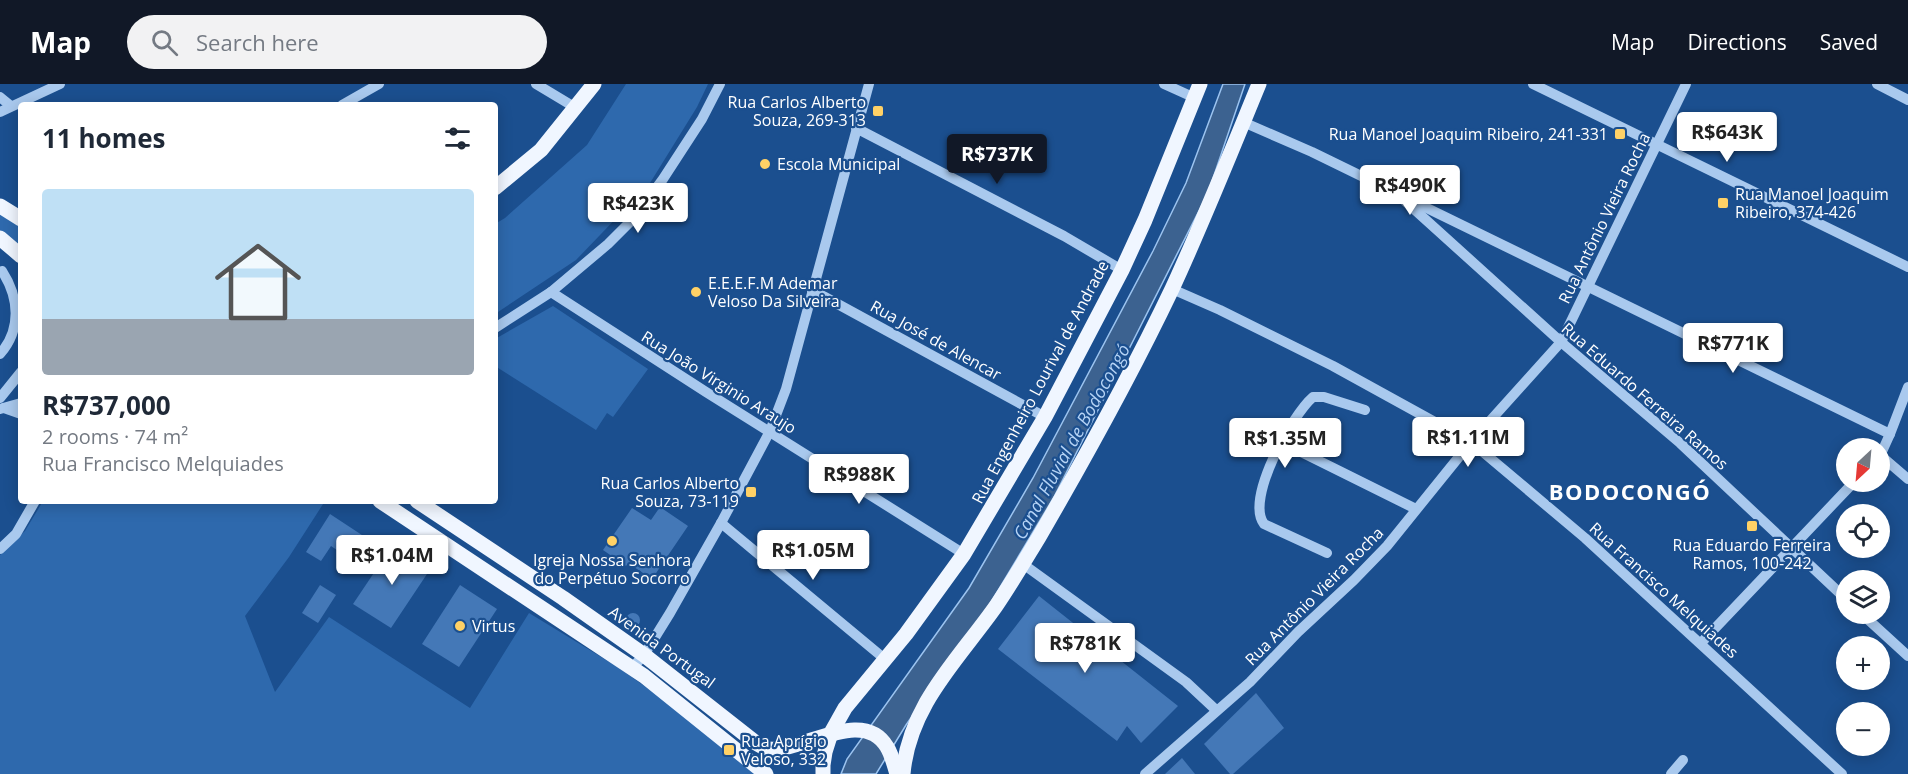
<!DOCTYPE html>
<html lang="en">
<head>
<meta charset="utf-8">
<style>
	:root { --surface:#fff; --page:#f2f2f3; --text:#1f2937; --muted:#747a83; --line:#e0e1e3; --accent:#111827 }
	body { margin:0; font-family:"Open Sans",sans-serif; background:var(--page); color:var(--text); height:100vh; display:flex; flex-direction:column; font-size:22px; white-space:nowrap }
	* { box-sizing:border-box; margin:0 }
	p { font-size:20px; color:var(--muted) }
	.icon { flex:none; width:33px; height:33px; fill:none; stroke:currentColor; stroke-width:2; stroke-linecap:round; stroke-linejoin:round }
	.map { position:relative; flex:1; overflow:hidden }
	.side { position:absolute; left:18px; top:18px; width:480px; height:402px; display:flex; flex-direction:column; background:var(--surface); border-radius:6px; box-shadow:0 3px 15px #0003 }
	.side>* { flex:none }
	.needle { width:39px; rotate:206deg }
	.buttons { position:absolute; left:1836px; top:354px; display:grid; gap:12px }
	.buttons a { display:grid; place-items:center; width:54px; height:54px; border-radius:50%; background:var(--surface); box-shadow:0 3px 15px #0003; font-size:30px }
	.price { position:absolute; translate:-50% -51px; padding:0 14px; border-radius:6px; background:#fff; color:#222; font-size:20px; line-height:39px; filter:drop-shadow(0 2px 3px #0008) }
	.price::after { content:''; position:absolute; left:50%; top:36px; width:18px; height:14px; margin-left:-9px; background:inherit; clip-path:polygon(0 0,100% 0,50% 100%) }
	.price.selected { background:var(--accent); color:#fff }
	ul { padding:0; list-style:none }
	li { display:grid; align-content:center; gap:12px; height:318px; padding:0 24px }
	li+li { border-top:2px solid var(--line) }
	li span { display:grid; place-items:center; height:186px; border-radius:6px; color:#555 }
	li>.icon { margin-inline-start:auto }
	span .icon { width:108px; height:108px; fill:#fffc; stroke-width:1 }
	li b { font-size:26px }
	h2 { display:flex; justify-content:space-between; align-items:center; height:72px; padding:0 24px; font-size:26px }
	header { display:flex; align-items:center; gap:36px; box-sizing:border-box; height:84px; padding:0 30px; background:var(--accent); color:#fff }
	header strong { font-size:28px }
	nav { display:flex; gap:33px; margin-inline-start:auto; font-size:21px }
	.search { width:420px; height:54px; background:var(--page); display:flex; align-items:center; gap:15px; box-sizing:border-box; padding:0 21px; border-radius:33px; color:var(--muted); font-size:22px }
	.map>svg:first-child { display:block }
	.green { fill:#2e69ad }
	.water { fill:#3c6290; stroke:#9cc4f0; stroke-width:1.5 }
	.building { fill:#4478b7 }
	.lines { fill:none; stroke-linecap:round; stroke-linejoin:round }
	.minor { stroke:#a9c9ee; stroke-width:10 }
	.major { stroke:#f0f6ff; stroke-width:15 }
	.poi-dot { fill:#ffd166; stroke:#1b4f8f; stroke-width:2 }
	.labels { text-anchor:middle; stroke-width:4.5; stroke-linejoin:round; paint-order:stroke }
	.poi-label { font-size:16px; fill:#fff; stroke:#1b4f8f; text-anchor:start }
	.street-label { font-size:16px; fill:#fff; stroke:#1b4f8f }
	.water-label { font-size:18px; font-style:italic; fill:#b5d3f5; stroke:#1b4f8f }
	.district-label { font-size:22px; font-weight:bold; letter-spacing:1.5px; fill:#fff; stroke:#1b4f8f }
</style>
</head>
<body>
<header>
<strong>Map</strong>
<div class="search"><svg class="icon" aria-label="search" viewBox="0 0 24 24"><circle cx="10" cy="10" r="6"/><path d="M15 15l6 6"/></svg>Search here</div>
<nav><a>Map</a><a>Directions</a><a>Saved</a></nav>
</header>
<div class="map">
<svg width="1908" height="690" viewBox="0 0 1908 690">
	<rect width="100%" height="100%" fill="#1b4f8f"/>
	<g class="green">
		<polygon points="626,0 708,0 697,23 650,99 576,176 495,230 495,140 505,134 587,61"/>
		<polygon points="0,125 21,138 21,168 0,150"/>
		<polygon points="553,222 648,285 613,333 607,329 596,346 495,282 495,255"/>
		<polygon points="43,417 325,417 289,473 245,532 275,608 329,533 470,624 529,529 616,582 674,623 756,690 0,690 0,471 25,447"/>
	</g>
	<polygon class="water" points="1223,0 1245,0 1208,109 1054,413 990,520 906,641 876,690 841,690 847,675 969,504 1033,394 1153,167 1186,99"/>
	<g class="building">
		<polygon points="660,423 688,442 652,495 628,479 626,482 603,466 632,424 651,436"/>
		<polygon points="330,430 368,455 353,477 331,462 321,477 306,468"/>
		<polygon points="394,459 431,484 391,544 353,520"/>
		<polygon points="320,501 336,511 318,539 302,529"/>
		<polygon points="460,501 497,525 459,583 422,560"/>
		<polygon points="1039,512 1178,622 1141,659 1127,642 1117,657 998,565"/>
		<circle cx="633" cy="536" r="7"/>
		<polygon points="1256,609 1284,644 1233,690 1230,690 1204,660"/>
		<polygon points="1182,674 1195,690 1165,690"/>
	</g>
	<g class="lines">
		<g class="minor">
			<polyline points="536,0 576,24"/>
			<polyline points="1164,0 1195,14"/>
			<polyline points="1533,0 1908,183"/>
			<polyline points="1877,0 1908,16"/>
			<polyline points="0,13 11,22"/>
			<polyline points="342,21 379,0"/>
			<polyline points="0,28 60,0"/>
			<polyline points="1243,38 1312,68 1890,350"/>
			<polyline points="856,44 1064,152 1122,186"/>
			<polyline points="1405,117 1561,258 1680,359 1846,515"/>
			<polyline points="1172,205 1220,226 1333,282 1471,358 1585,454 1842,690"/>
			<polyline points="812,206 1045,333"/>
			<polyline points="551,208 706,308 964,470"/>
			<polyline points="495,244 551,208 608,160 635,133 663,95 702,35 720,0"/>
			<path d="M0,270c22,-25 19,-57 2,-83"/>
			<polyline points="0,314 21,288"/>
			<polyline points="4,324 21,330"/>
			<polyline points="0,325 21,319"/>
			<polyline points="1281,358 1416,425"/>
			<polyline points="1880,371 1908,395"/>
			<polyline points="1880,372 1890,350 1908,303"/>
			<polyline points="721,439 886,576"/>
			<polyline points="0,465 16,450 35,417"/>
			<path d="M1327,469l-63,-29c-19,-25 28,-109 49,-127h11l41,13"/>
			<polyline points="1023,480 1186,598 1216,626"/>
			<polyline points="1862,530 1908,572"/>
			<polyline points="1701,559 1854,398"/>
			<polyline points="632,584 644,571 670,529 721,439 770,347 786,305 869,0"/>
			<polyline points="1145,690 1250,598 1298,548 1354,496 1387,462 1471,358 1561,258 1686,0"/>
			<polyline points="1671,690 1683,676"/>
		</g>
		<g class="major">
			<polyline points="495,104 541,66 594,0"/>
			<polyline points="0,122 21,135"/>
			<polyline points="0,154 21,172"/>
			<polyline points="380,417 644,592 766,690"/>
			<path d="M417,417l146,97 81,57 112,88c4,2 8,6 13,6 34,3 94,-43 118,-2 5,8 7,18 10,27"/>
			<polyline points="823,690 823,681 825,668 831,649 845,624 906,550 964,470 1045,333 1122,186 1145,136 1200,0"/>
			<path d="M903,690c6,-69 55,-114 93,-168 15,-22 29,-46 43,-69 47,-81 93,-164 133,-248 31,-67 59,-137 87,-205"/>
		</g>
	</g>
	<g class="poi-dot">
		<rect x="872" y="21" width="12" height="12" rx="3"/>
		<rect x="1614" y="44" width="12" height="12" rx="3"/>
		<circle cx="765" cy="80" r="6"/>
		<rect x="1717" y="113" width="12" height="12" rx="3"/>
		<circle cx="696" cy="208" r="6"/>
		<rect x="745" y="402" width="12" height="12" rx="3"/>
		<rect x="1746" y="436" width="12" height="12" rx="3"/>
		<circle cx="612" cy="457" r="6"/>
		<circle cx="460" cy="542" r="6"/>
		<rect x="723" y="660" width="12" height="12" rx="3"/>
	</g>
	<g class="labels">
		<g class="poi-label">
			<text x="866" y="24" text-anchor="end">Rua Carlos Alberto<tspan x="866" dy="18">Souza, 269-313</tspan></text>
			<text x="1608" y="56" text-anchor="end">Rua Manoel Joaquim Ribeiro, 241-331</text>
			<text x="777" y="86">Escola Municipal</text>
			<text x="1735" y="116">Rua Manoel Joaquim<tspan x="1735" dy="18">Ribeiro, 374-426</tspan></text>
			<text x="708" y="205">E.E.E.F.M Ademar<tspan x="708" dy="18">Veloso Da Silveira</tspan></text>
			<text x="739" y="405" text-anchor="end">Rua Carlos Alberto<tspan x="739" dy="18">Souza, 73-119</tspan></text>
			<text x="1752" y="467" text-anchor="middle">Rua Eduardo Ferreira<tspan x="1752" dy="18">Ramos, 100-242</tspan></text>
			<text x="612" y="482" text-anchor="middle">Igreja Nossa Senhora<tspan x="612" dy="18">do Perpétuo Socorro</tspan></text>
			<text x="472" y="548">Virtus</text>
			<text x="741" y="663">Rua Aprígio<tspan x="741" dy="18">Veloso, 332</tspan></text>
		</g>
		<g class="street-label">
			<text transform="translate(1604 134) rotate(-64)" y="6">Rua Antônio Vieira Rocha</text>
			<text transform="translate(936 256) rotate(29)" y="6">Rua José de Alencar</text>
			<text transform="translate(719 298) rotate(32)" y="6">Rua João Virginio Araujo</text>
			<text transform="translate(1040 298) rotate(-62)" y="6">Rua Engenheiro Lourival de Andrade</text>
			<text transform="translate(1645 312) rotate(41)" y="6">Rua Eduardo Ferreira Ramos</text>
			<text transform="translate(1664 506) rotate(42)" y="6">Rua Francisco Melquiades</text>
			<text transform="translate(1314 512) rotate(-45)" y="6">Rua Antônio Vieira Rocha</text>
			<text transform="translate(662 563) rotate(36)" y="6">Avenida Portugal</text>
		</g>
		<g class="water-label">
			<text transform="translate(1072 358) rotate(-61)" y="6">Canal Fluvial de Bodocongó</text>
		</g>
		<g class="district-label">
			<text x="1630" y="416">BODOCONGÓ</text>
		</g>
	</g>
</svg>
<div class="buttons">
<a><svg class="needle" viewBox="-14 -14 28 28"><path d="M0-13l5 13h-10z" fill="#e53935"/><path d="M0 13l5-13h-10z" fill="#747a83"/></svg></a>
<a><svg class="icon" aria-label="locate" viewBox="0 0 24 24"><circle cx="12" cy="12" r="6"/><path d="M12 2v4M12 18v4M2 12h4M18 12h4"/></svg></a>
<a><svg class="icon" aria-label="layers" viewBox="0 0 24 24"><path d="M12 4l9 5-9 5-9-5zM3 14l9 5 9-5"/></svg></a>
<a>+</a>
<a>−</a>
</div>
<b class="price" style="left:1727px;top:79px">R$643K</b>
<b class="price selected" style="left:997px;top:101px">R$737K</b>
<b class="price" style="left:1410px;top:132px">R$490K</b>
<b class="price" style="left:638px;top:150px">R$423K</b>
<b class="price" style="left:1733px;top:290px">R$771K</b>
<b class="price" style="left:1468px;top:384px">R$1.11M</b>
<b class="price" style="left:1285px;top:385px">R$1.35M</b>
<b class="price" style="left:859px;top:421px">R$988K</b>
<b class="price" style="left:813px;top:497px">R$1.05M</b>
<b class="price" style="left:392px;top:502px">R$1.04M</b>
<b class="price" style="left:1085px;top:590px">R$781K</b>
<section class="side">
<h2>11 homes<svg class="icon" aria-label="filters" viewBox="0 0 24 24"><path d="M4 7h16M4 17h16"/><circle cx="9" cy="7" r="2"/><circle cx="15" cy="17" r="2"/></svg></h2>
<ul>
<li><span style="background:linear-gradient(#bfe0f5 70%,#9aa5b1 0)"><svg class="icon" aria-label="home" viewBox="0 0 24 24"><path d="M3 11l9-7 9 7M6 9v11h12V9"/></svg></span><div><b>R$737,000</b><p>2 rooms · 74 m²</p><p>Rua Francisco Melquiades</p></div></li>
</ul>
</section>
</div>
</body>
</html>
